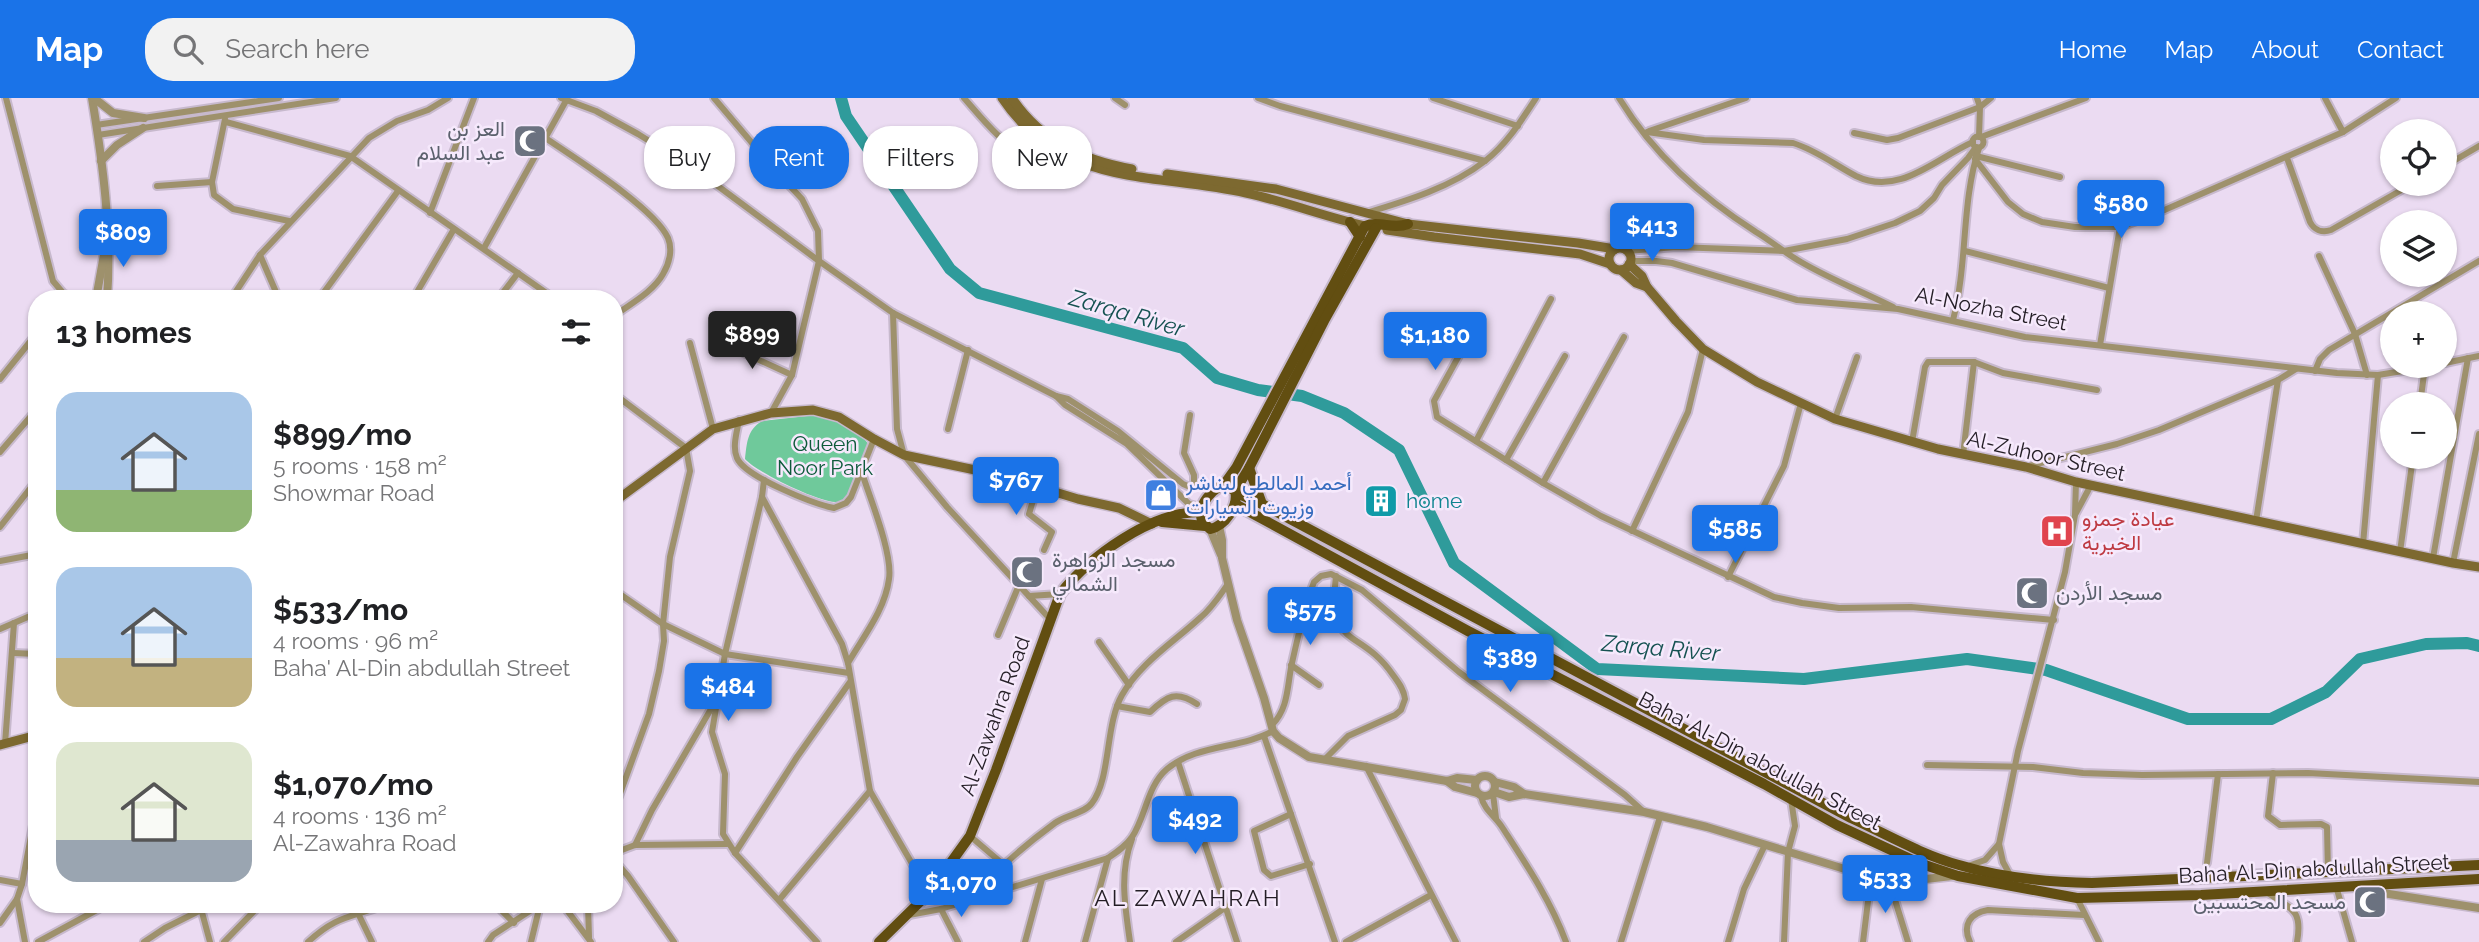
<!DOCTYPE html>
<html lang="en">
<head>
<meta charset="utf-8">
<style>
	:root { --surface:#fff; --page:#f2f2f2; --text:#202124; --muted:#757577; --accent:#1a73e8 }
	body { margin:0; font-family:Raleway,Vazirmatn,sans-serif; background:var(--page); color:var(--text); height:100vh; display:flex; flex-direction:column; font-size:26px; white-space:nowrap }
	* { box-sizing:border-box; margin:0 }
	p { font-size:23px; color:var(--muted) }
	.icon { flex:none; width:38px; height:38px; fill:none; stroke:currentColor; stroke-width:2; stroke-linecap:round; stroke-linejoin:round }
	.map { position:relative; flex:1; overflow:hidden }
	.sheet { position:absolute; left:28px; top:192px; width:595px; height:623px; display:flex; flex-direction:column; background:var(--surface); border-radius:28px; box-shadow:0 2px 5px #0004 }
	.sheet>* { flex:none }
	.top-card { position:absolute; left:644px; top:28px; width:665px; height:63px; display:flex; gap:14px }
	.fabs { position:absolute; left:2380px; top:21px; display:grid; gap:14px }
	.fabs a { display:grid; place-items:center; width:77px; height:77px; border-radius:50%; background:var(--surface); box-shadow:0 2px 5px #0004; font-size:35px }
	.price { position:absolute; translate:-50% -60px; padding:0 16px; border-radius:7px; background:var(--accent); color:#fff; font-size:23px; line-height:46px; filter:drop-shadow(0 2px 4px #0008) }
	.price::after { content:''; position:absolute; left:50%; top:42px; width:21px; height:16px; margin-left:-10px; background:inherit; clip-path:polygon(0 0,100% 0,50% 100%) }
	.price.selected { background:#222; color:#fff }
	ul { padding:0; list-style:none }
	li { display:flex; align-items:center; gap:21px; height:175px; padding:0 28px }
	li span { display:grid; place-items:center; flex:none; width:196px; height:140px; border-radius:21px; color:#555 }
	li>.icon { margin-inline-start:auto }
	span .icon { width:84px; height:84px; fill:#fffc; stroke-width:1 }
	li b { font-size:30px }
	h2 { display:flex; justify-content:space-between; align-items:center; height:84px; padding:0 28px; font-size:30px }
	.pill { padding:0 24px; border-radius:28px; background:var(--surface); box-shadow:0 2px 5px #0004; font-size:24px; line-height:63px }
	.pill.selected { background:var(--accent); color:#fff }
	header { display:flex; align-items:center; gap:42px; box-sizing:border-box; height:98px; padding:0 35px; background:var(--accent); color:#fff }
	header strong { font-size:33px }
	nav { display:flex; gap:38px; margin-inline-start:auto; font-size:24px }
	.search { width:490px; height:63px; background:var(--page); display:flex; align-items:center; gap:18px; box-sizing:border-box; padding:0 24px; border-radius:28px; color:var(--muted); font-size:26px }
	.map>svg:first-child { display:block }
	.green { fill:#6fc99b }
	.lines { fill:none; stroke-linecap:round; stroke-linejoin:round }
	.river { stroke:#2f9b9b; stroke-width:12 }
	.minor-casing { stroke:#c7b9cd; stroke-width:10 }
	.tertiary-casing { stroke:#c7b9cd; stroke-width:11 }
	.secondary-casing { stroke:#c7b9cd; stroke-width:12 }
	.primary-casing { stroke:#c7b9cd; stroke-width:14 }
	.minor { stroke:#9e916c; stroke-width:6 }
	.tertiary { stroke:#9e916c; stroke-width:8 }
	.secondary { stroke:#7d6930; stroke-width:9 }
	.primary { stroke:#624e11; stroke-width:10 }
	.labels { text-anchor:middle; stroke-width:5; stroke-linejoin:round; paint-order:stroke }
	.worship-label { font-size:21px; fill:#5b616d; stroke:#f6e9fc; text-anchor:end }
	.street-label { font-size:21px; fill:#241e26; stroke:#f6e9fc }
	.park-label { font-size:21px; fill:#0c5a3a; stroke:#f6e9fc }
	.shop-label { font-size:21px; fill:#366cbe; stroke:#f6e9fc; text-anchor:start }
	.culture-label { font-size:21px; fill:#0d838f; stroke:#f6e9fc; text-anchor:start }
	.health-label { font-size:21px; fill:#be3a42; stroke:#f6e9fc; text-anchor:start }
	.water-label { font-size:23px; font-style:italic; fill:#165252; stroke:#f6e9fc }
	.neighbourhood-label { font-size:23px; letter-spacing:2px; fill:#241e26; stroke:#f6e9fc }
</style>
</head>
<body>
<header>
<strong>Map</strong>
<div class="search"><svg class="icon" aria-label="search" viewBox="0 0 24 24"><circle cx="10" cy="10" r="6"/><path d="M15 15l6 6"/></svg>Search here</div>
<nav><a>Home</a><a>Map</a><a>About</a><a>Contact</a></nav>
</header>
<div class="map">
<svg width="2479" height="844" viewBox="0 0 2479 844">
	<rect width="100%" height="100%" fill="#ebdbf2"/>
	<path class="green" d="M825,316l31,15 14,17 -19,53c-6,2 -10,4 -16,3 -19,-1 -77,-29 -90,-43 2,-16 2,-29 17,-38z"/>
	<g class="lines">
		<polyline class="river" points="841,0 846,18 950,171 979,195 1183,250 1217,280 1258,292 1302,298 1344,315 1399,352 1454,465 1597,571 1804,581 1967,561 2046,572 2188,621 2271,621 2326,594 2360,561 2426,546 2467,545 2479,548"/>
		<g class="minor-casing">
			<g id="minor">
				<polyline points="6,0 53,183 64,196 85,201"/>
				<polyline points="561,0 596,13 638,36 699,74 819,163 893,215 1056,298 1065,307 1127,346 1189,406 1201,409"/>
				<polyline points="714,0 775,72 802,101 818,133 819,163 792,277 771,315"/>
				<path d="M964,0c16,18 39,48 62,56 11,4 22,2 33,0"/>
				<polyline points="1115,0 1125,7"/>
				<polyline points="1258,0 1280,8 1485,63"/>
				<polyline points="1433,0 1518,28"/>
				<path d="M1619,0c35,57 81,98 137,134 15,9 29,21 45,30 29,17 62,30 92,45"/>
				<polyline points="1977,0 1980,9 1979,39"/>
				<polyline points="2325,0 2343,34"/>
				<polyline points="225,21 212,84 214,97 233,111 289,123"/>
				<polyline points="226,24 350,58 555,201"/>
				<polyline points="96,27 279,0"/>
				<polyline points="1649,33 1746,0"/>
				<path d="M1647,34l57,8 89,3c23,7 42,22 63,33 43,21 80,-18 117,-34"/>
				<polyline points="1854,35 1887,42 1898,40 1980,9 1991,0"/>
				<polyline points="98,37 336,0"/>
				<circle cx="1978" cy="44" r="5.5"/>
				<path d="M544,39c29,20 111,71 124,101 5,12 1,26 -5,36 -10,18 -33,30 -49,42"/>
				<polyline points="1981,39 2086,0"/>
				<polyline points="1976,58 2060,79"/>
				<path d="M2287,60l23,64c4,8 12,11 21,8l81,-46"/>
				<polyline points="1975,61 2008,104 2023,116 2042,124 2075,129 2120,129 2153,117 2343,34 2396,0"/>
				<polyline points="2445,68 2479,48"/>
				<polyline points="157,88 212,84"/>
				<polyline points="430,115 474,0"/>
				<path d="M1366,115c40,-12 86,-26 119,-52 22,-17 36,-40 51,-63"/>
				<polyline points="484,150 567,1"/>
				<polyline points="1627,153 1676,149 1784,153 1847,141 1895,125 1920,113 1934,100 1942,87 1968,60 1976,49"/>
				<polyline points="1965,153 2109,190"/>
				<polyline points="2319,158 2355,236 2367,277"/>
				<polyline points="1630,163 1656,163 1672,165 1797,202 1898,211 2025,239 2337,275 2378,277 2433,268"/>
				<polyline points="231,201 260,157"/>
				<polyline points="279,201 260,157 369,40 397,23 428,12 448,0"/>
				<polyline points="319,201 398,93"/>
				<polyline points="413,201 454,131"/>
				<polyline points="498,201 518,175"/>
				<polyline points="893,215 897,331 904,357 947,409 1050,521"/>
				<path d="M1953,222c15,-57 8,-117 26,-172"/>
				<polyline points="1478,223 1434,303 1437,319 1543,385 1601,418 1774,499 1802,505 1839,510 1911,509 2054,522"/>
				<polyline points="690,245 713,331"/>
				<polyline points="724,246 792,277"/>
				<polyline points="2100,247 2120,129"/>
				<polyline points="2445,265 2479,258"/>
				<polyline points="2315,273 2320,261 2329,252 2479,163"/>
				<polyline points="0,281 37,235"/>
				<polyline points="614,296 686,350 690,373 670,459 663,526 664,543 659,573 649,616 614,712"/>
				<polyline points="1056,298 1068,301 1118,333 1183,386 1190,389 1217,389"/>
				<polyline points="2420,306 2425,269"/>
				<polyline points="1190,317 1184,355 1194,377 1194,389"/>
				<polyline points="1835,321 1857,259"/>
				<path d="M739,322c-2,12 -7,27 -2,38 8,19 77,46 97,50l12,-5 5,-6 23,-58"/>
				<polyline points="948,331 968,252"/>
				<polyline points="1476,343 1551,201"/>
				<polyline points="1912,344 1925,269 1928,264 1974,264 2003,275 2097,292"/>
				<polyline points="0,354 37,311"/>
				<polyline points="1963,357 1974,264"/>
				<polyline points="1506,362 1565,258"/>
				<polyline points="2029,368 2117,346 2159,332 2278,282 2296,271"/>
				<polyline points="764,382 762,399 725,556 712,634 725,676 723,736 735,755 817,844"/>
				<polyline points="1543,385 1624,239"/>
				<polyline points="1037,389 1029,416 1052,434 1044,452"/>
				<polyline points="762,399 842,546 848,565 870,693 929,795"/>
				<polyline points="2076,415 2091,387"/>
				<polyline points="2256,423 2278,282"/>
				<polyline points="0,429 32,388"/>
				<polyline points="1632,433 1688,314 1703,251"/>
				<polyline points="2363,446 2378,277"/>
				<polyline points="2400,454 2413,359"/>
				<polyline points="2433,460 2468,260"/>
				<polyline points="0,463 37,456"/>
				<polyline points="2453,465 2479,336"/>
				<polyline points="1728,479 1784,368 1801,305"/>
				<polyline points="614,492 663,526 725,556 849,575"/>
				<polyline points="1029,498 1060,496"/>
				<polyline points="0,531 37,515"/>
				<polyline points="998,537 1019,487"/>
				<polyline points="1099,544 1129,587"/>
				<polyline points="13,555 37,556"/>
				<path d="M848,565c15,-26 37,-53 41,-84 4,-25 -19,-81 -27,-106"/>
				<polyline points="1291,567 1319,587"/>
				<path d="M1117,608l33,6c17,-16 26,-22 47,-8"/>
				<path d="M1272,627c17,-17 15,-40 20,-62 6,-27 12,-55 22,-81l7,-6 10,-2 31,16 97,82 166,123 19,17"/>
				<polyline points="1264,638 1335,844"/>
				<polyline points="5,646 14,525"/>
				<path d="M1324,662l24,-24 47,-21 6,-5 4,-11c-1,-10 -7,-17 -12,-24 -34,-49 -66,-24 -57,-99"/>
				<polyline points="1178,664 1237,844"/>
				<polyline points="1927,667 2033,669 2083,675 2142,677 2308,675 2479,684"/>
				<polyline points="1366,668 1456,844"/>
				<polyline points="2273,675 2268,718 2280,727 2321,726 2327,729 2328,775"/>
				<polyline points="1493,696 1496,720"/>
				<path d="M1481,698c3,14 14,20 21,31 24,37 49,74 64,115"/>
				<polyline points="1291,716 1254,733 1264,772 1271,778 1310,766"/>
				<polyline points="970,738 1004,767"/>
				<polyline points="635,747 652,712 718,599"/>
				<polyline points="614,755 635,747 727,746"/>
				<polyline points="735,755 797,659 850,584"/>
				<polyline points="614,762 628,778 674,844"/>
				<polyline points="2207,765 2218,676"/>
				<polyline points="1971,767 1985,762 1999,746"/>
				<polyline points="2010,777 2003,764 1999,746 2018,653 2065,474 2075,417 2076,384"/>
				<polyline points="0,782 22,786"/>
				<polyline points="1891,782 1895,802 1908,844"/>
				<polyline points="2336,788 2352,844"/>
				<path d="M2268,795c23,16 35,16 29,49"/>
				<path d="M972,800c24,-28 53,-53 83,-75 11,-8 30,-10 37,-20 19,-25 13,-78 30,-108 18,-32 52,-53 79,-78 11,-9 19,-22 27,-33"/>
				<polyline points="2077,800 2099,844"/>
				<polyline points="779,802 870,693"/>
				<polyline points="200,807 210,844"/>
				<polyline points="354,807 372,844"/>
				<polyline points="496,807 514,825"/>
				<polyline points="563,807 591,844"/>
				<polyline points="588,807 589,839"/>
				<polyline points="941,811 958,844"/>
				<path d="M909,817l32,-6 167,-51c9,-6 18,-12 24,-21 14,-21 15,-51 35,-68 30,-25 73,-20 106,-38"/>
				<polyline points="0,825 17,801"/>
				<polyline points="25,844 17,801 22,786 37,706"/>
				<polyline points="38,844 106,807"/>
				<polyline points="144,844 165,830 201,812"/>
				<polyline points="224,844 260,807"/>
				<path d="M308,844c29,-27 42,-24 76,-37"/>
				<polyline points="488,844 493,837 539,807"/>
				<polyline points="531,844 540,807"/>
				<polyline points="1025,844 1042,781"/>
				<polyline points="1085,844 1108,760"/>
				<path d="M1130,844c-5,-36 -11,-68 2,-103"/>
				<polyline points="1176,844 1226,809"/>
				<polyline points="1346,844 1431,797"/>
				<polyline points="1621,844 1660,719"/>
				<polyline points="1728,844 1744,791 1765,747"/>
				<polyline points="1784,844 1788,754 1795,728 1791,701"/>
				<polyline points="1863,844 1871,779"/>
				<path d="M1970,844c-8,-17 0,-29 18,-32l96,5"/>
			</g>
		</g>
		<g class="tertiary-casing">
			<g id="tertiary">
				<path d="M92,0c11,66 20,134 15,201"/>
				<polyline points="94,0 113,15 144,20"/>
				<polyline points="101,63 117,47 143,30"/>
				<polyline points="96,201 105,151"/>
				<polyline points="1219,428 1222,442 1222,460 1237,522 1264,600 1273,633 1279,640 1309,659 1447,683 1457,680 1477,682"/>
				<polyline points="1210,431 1221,457"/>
				<circle cx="1485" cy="688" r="10"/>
				<polyline points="1447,683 1455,689 1477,695"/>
				<polyline points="1495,684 1514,689 1524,696"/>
				<polyline points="1494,694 1509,699 1524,696 1644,714 1707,729 1871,779 1908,783 1952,778"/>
				<polyline points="2357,791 2479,810"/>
			</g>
		</g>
		<g class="secondary-casing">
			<g id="secondary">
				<path d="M1002,0c61,91 150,74 244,95 42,9 82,25 124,34"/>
				<path d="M1012,0c29,43 70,62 120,71"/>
				<polyline points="1167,76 1276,91 1408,126 1578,145 1615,151"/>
				<polyline points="1387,132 1434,139 1580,156 1610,166"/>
				<circle cx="1620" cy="161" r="11"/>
				<polyline points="1629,166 1642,178 1647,189 1676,223 1703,251 1757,284 1835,321 1938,351 2026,369 2076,384 2453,465 2479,469"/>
				<polyline points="1621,172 1636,185 1647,189"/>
				<polyline points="614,404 713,331 771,315 813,312 839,319 874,341 904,357 999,377 1078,401 1119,410 1152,426"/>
				<polyline points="0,647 37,637"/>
			</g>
		</g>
		<g class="primary-casing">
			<g id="primary">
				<polyline points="1350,124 1360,139"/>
				<polyline points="1249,370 1262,406"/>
				<path d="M1220,388h7l8,5c4,15 -10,35 -25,38l-8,-8c-4,-15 5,-26 18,-35z"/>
				<path d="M1223,388l13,-18 129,-242c14,-6 28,4 43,-2"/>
				<polyline points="1235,393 1249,370 1325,221 1376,130"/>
				<path d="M1236,395l26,11 589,314c35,16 71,37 108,47 43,13 89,17 133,18l387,-18"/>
				<polyline points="1235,406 1468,533 1764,686 1837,727 1919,765 1958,778 2077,800 2201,797 2479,781"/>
				<polyline points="1162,424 1205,428"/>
				<path d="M879,844l50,-49 41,-57 26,-66 64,-176c30,-38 91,-82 140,-82"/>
			</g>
		</g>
		<use href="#minor" class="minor"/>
		<use href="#tertiary" class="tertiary"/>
		<use href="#secondary" class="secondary"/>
		<use href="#primary" class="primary"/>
	</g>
	<defs>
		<g id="mosque-square" transform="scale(1.75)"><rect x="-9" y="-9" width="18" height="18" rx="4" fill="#6b7280" stroke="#f6e9fc"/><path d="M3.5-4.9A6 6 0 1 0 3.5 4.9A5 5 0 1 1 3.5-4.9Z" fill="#fff"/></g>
		<g id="shop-square" transform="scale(1.75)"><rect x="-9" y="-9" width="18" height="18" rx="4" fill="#3f7fe0" stroke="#f6e9fc"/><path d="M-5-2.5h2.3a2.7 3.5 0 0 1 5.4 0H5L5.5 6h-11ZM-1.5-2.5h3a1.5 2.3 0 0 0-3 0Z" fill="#fff"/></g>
		<g id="building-square" transform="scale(1.75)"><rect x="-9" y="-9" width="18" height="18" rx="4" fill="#0f9aa8" stroke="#f6e9fc"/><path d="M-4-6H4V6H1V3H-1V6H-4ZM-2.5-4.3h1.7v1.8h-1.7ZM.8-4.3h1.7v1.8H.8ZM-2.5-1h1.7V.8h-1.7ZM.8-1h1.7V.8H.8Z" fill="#fff"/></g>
		<g id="hospital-square" transform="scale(1.75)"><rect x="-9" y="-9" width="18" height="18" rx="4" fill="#e0444e" stroke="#f6e9fc"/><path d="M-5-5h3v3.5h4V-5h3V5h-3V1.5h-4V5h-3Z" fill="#fff"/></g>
	</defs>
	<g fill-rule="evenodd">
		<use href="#mosque-square" x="530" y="43"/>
		<use href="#shop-square" x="1161" y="397"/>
		<use href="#building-square" x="1381" y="403"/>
		<use href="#hospital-square" x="2057" y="433"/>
		<use href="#mosque-square" x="1027" y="474"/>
		<use href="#mosque-square" x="2032" y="495"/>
		<use href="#mosque-square" x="2370" y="804"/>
	</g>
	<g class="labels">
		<g class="worship-label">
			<text x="505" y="38">العز بن<tspan x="505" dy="24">عبد السلام</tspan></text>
			<text x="1052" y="469" text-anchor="start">مسجد الزواهرة<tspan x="1052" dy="24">الشمالي</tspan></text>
			<text x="2056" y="502" text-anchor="start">مسجد الأردن</text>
			<text x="2346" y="811">مسجد المحتسبين</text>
		</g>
		<g class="street-label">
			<text transform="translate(1991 211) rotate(11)" y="7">Al-Nozha Street</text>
			<text transform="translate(2046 358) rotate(13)" y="7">Al-Zuhoor Street</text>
			<text transform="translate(995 618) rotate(-70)" y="7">Al-Zawahra Road</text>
			<text transform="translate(1760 663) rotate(28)" y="7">Baha' Al-Din abdullah Street</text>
			<text transform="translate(2314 771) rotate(-3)" y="7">Baha' Al-Din abdullah Street</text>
		</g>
		<g class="park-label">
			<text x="825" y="353">Queen<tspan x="825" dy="24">Noor Park</tspan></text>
		</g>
		<g class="shop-label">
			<text x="1186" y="392">أحمد المالطي لبناشر<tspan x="1186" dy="24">وزيوت السيارات</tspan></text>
		</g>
		<g class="culture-label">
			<text x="1406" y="410">home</text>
		</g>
		<g class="health-label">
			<text x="2082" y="428">عيادة جمزو<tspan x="2082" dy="24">الخيرية</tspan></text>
		</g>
		<g class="water-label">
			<text transform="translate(1127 215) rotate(16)" y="8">Zarqa River</text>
			<text transform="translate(1661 550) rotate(5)" y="8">Zarqa River</text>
		</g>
		<g class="neighbourhood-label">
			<text x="1188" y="808">AL ZAWAHRAH</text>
		</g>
	</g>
</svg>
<div class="fabs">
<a><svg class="icon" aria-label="locate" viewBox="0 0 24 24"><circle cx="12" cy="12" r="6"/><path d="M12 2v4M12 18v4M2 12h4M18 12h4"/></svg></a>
<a><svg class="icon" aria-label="layers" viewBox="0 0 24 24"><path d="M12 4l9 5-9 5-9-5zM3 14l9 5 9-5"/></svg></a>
<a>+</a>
<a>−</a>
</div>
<b class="price" style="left:2121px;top:142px">$580</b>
<b class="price" style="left:1652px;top:165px">$413</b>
<b class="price" style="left:123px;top:171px">$809</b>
<b class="price selected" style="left:752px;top:273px">$899</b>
<b class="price" style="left:1435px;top:274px">$1,180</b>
<b class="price" style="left:1016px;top:419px">$767</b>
<b class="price" style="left:1735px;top:467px">$585</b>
<b class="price" style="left:1310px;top:549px">$575</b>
<b class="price" style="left:1510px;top:596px">$389</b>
<b class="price" style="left:728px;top:625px">$484</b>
<b class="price" style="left:1195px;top:758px">$492</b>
<b class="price" style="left:1885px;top:817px">$533</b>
<b class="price" style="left:961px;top:821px">$1,070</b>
<div class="top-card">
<a class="pill">Buy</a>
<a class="pill selected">Rent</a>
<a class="pill">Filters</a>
<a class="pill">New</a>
</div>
<section class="sheet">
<h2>13 homes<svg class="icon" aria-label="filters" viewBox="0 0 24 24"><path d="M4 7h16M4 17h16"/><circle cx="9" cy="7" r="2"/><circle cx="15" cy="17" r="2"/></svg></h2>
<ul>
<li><span style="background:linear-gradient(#a9c7e8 70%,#8fb573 0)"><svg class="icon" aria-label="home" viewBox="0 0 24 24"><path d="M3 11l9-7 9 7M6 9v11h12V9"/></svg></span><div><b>$899/mo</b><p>5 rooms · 158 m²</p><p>Showmar Road</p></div></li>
<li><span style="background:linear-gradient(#a9c7e8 65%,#c2b280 0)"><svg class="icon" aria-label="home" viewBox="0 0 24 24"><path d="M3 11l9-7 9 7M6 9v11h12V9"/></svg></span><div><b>$533/mo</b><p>4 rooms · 96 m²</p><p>Baha' Al-Din abdullah Street</p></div></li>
<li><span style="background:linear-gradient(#dfe7d0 70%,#9aa5b1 0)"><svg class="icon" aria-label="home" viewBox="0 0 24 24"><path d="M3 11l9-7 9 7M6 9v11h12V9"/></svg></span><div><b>$1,070/mo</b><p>4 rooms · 136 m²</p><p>Al-Zawahra Road</p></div></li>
</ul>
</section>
</div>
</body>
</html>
